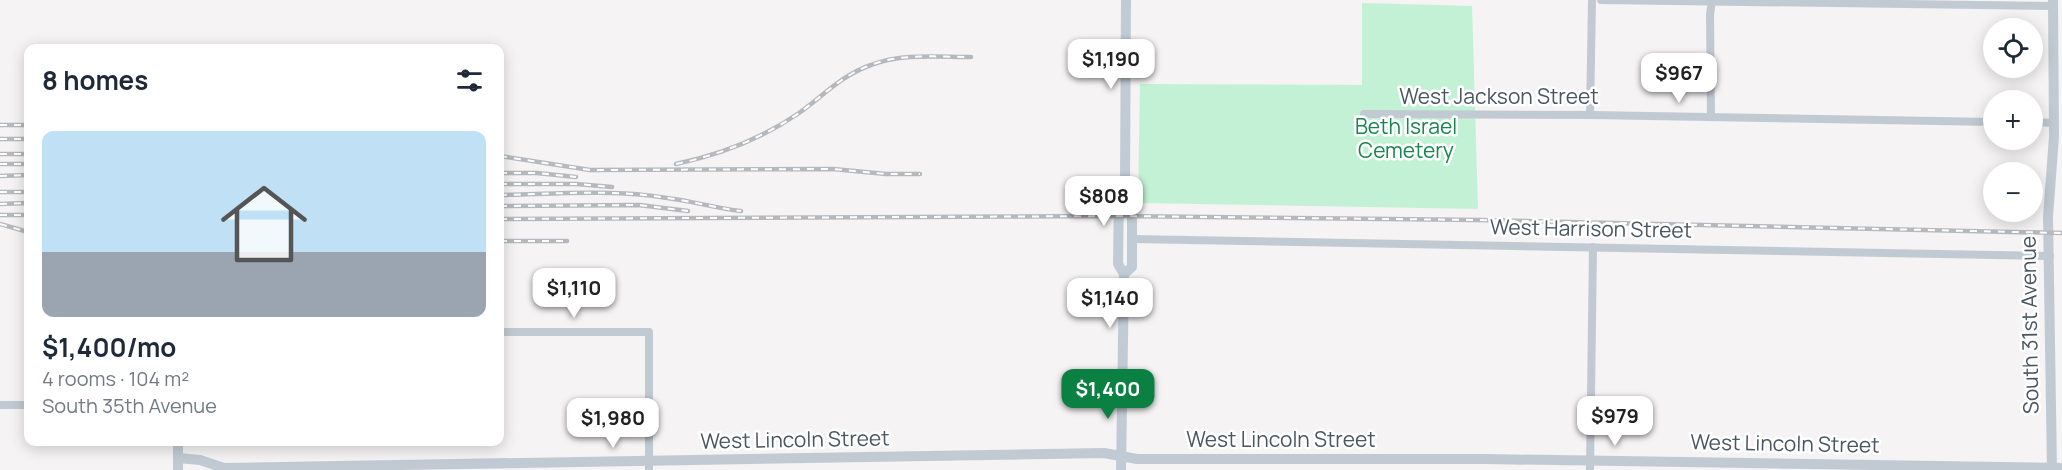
<!DOCTYPE html>
<html lang="en">
<head>
<meta charset="utf-8">
<style>
	:root { --surface:#fff; --page:#f2f2f3; --text:#1f2937; --muted:#747a83; --accent:#0b8043 }
	body { margin:0; font-family:Manrope,sans-serif; background:var(--page); color:var(--text); height:100vh; display:flex; flex-direction:column; font-size:22px; white-space:nowrap }
	* { box-sizing:border-box; margin:0 }
	p { font-size:20px; color:var(--muted) }
	.icon { flex:none; width:33px; height:33px; fill:none; stroke:currentColor; stroke-width:2; stroke-linecap:round; stroke-linejoin:round }
	.map { position:relative; flex:1; overflow:hidden }
	.drawer { position:absolute; left:24px; top:44px; width:480px; height:402px; display:flex; flex-direction:column; background:var(--surface); border-radius:12px; box-shadow:0 3px 15px #0003 }
	.drawer>* { flex:none }
	.controls { position:absolute; left:1983px; top:18px; display:grid; gap:12px }
	.controls a { display:grid; place-items:center; width:60px; height:60px; border-radius:50%; background:var(--surface); box-shadow:0 3px 15px #0003; font-size:30px }
	.price { position:absolute; translate:-50% -51px; padding:0 14px; border-radius:12px; background:#fff; color:#222; font-size:20px; line-height:39px; filter:drop-shadow(0 2px 3px #0008) }
	.price::after { content:''; position:absolute; left:50%; top:36px; width:18px; height:14px; margin-left:-9px; background:inherit; clip-path:polygon(0 0,100% 0,50% 100%) }
	.price.current { background:var(--accent); color:#fff }
	ul { padding:0; list-style:none }
	li { display:grid; align-content:center; gap:12px; height:318px; padding:0 18px }
	li span { display:grid; place-items:center; height:186px; border-radius:12px; color:#555 }
	li>.icon { margin-inline-start:auto }
	span .icon { width:108px; height:108px; fill:#fffc; stroke-width:1 }
	li b { font-size:26px }
	h2 { display:flex; justify-content:space-between; align-items:center; height:72px; padding:0 18px; font-size:26px }
	.map>svg:first-child { display:block }
	.green { fill:#c3f1d5 }
	.lines { fill:none; stroke-linecap:round; stroke-linejoin:round }
	.minor { stroke:#c1cad2; stroke-width:8 }
	.tertiary { stroke:#c1cad2; stroke-width:10 }
	.secondary { stroke:#c1cbd6; stroke-width:10 }
	.rail-casing { stroke:#b5b8bd; stroke-width:4.5 }
	.rail { stroke:#fff; stroke-width:2; stroke-dasharray:7; stroke-linecap:butt }
	.labels { text-anchor:middle; stroke-width:5; stroke-linejoin:round; paint-order:stroke }
	.street-label { font-size:21px; fill:#4a5661; stroke:#fff }
	.park-label { font-size:21px; fill:#17864f; stroke:#fff }
</style>
</head>
<body>
<div class="map">
<svg width="2062" height="470" viewBox="0 0 2062 470">
	<rect width="100%" height="100%" fill="#f5f3f3"/>
	<polygon class="green" points="1362,3 1472,6 1478,209 1138,203 1140,84 1362,85"/>
	<g class="lines">
		<g class="minor">
			<polyline points="1601,0 2053,6"/>
			<polyline points="1364,114 1590,115 1994,122"/>
			<polyline points="1590,115 1592,0"/>
			<polyline points="1711,117 1710,15 1712,0"/>
			<polyline points="2032,122 2054,123"/>
			<polyline points="1132,239 2050,256"/>
			<polyline points="500,332 649,332 649,470"/>
			<polyline points="0,405 28,405"/>
			<polyline points="1590,470 1593,247"/>
		</g>
		<g class="tertiary">
			<polyline points="178,441 178,470"/>
			<polyline points="178,458 200,460 224,468 1104,453 1137,459 1485,459 2062,468"/>
			<polyline points="2052,470 2048,217 2054,136 2053,0"/>
		</g>
		<g class="secondary">
			<polyline points="1124,274 1132,267 1132,189 1125,181"/>
			<polyline points="1121,470 1124,274 1118,264 1119,189 1125,181 1126,0"/>
		</g>
		<g class="rail-casing">
			<g id="rail">
				<polyline points="0,125 28,125"/>
				<polyline points="0,139 28,139"/>
				<polyline points="0,154 28,154"/>
				<polyline points="500,156 590,170 833,169 886,174 920,174"/>
				<polyline points="0,164 28,164"/>
				<path d="M676,164c43,-9 87,-26 123,-51 24,-17 43,-38 72,-48 31,-12 67,-8 100,-8"/>
				<polyline points="500,173 537,173 576,177"/>
				<polyline points="0,176 28,175"/>
				<polyline points="500,184 577,184 612,187"/>
				<polyline points="0,192 28,192"/>
				<path d="M500,195c55,-1 113,-6 167,3 25,3 48,10 74,13"/>
				<polyline points="0,204 28,203"/>
				<polyline points="500,206 639,205 688,211"/>
				<polyline points="0,215 28,215"/>
				<polyline points="500,219 1119,216 1478,220 2062,233"/>
				<polyline points="0,224 28,232"/>
				<polyline points="500,241 567,241"/>
			</g>
		</g>
		<use href="#rail" class="rail"/>
	</g>
	<g class="labels">
		<g class="street-label">
			<text x="1499" y="104">West Jackson Street</text>
			<text transform="translate(1591 229) rotate(1)" y="7">West Harrison Street</text>
			<text transform="translate(2030 325) rotate(-91)" y="7">South 31st Avenue</text>
			<text transform="translate(795 440) rotate(-1)" y="7">West Lincoln Street</text>
			<text x="1281" y="447">West Lincoln Street</text>
			<text transform="translate(1785 444) rotate(1)" y="7">West Lincoln Street</text>
		</g>
		<g class="park-label">
			<text x="1406" y="134">Beth Israel<tspan x="1406" dy="24">Cemetery</tspan></text>
		</g>
	</g>
</svg>
<div class="controls">
<a><svg class="icon" aria-label="locate" viewBox="0 0 24 24"><circle cx="12" cy="12" r="6"/><path d="M12 2v4M12 18v4M2 12h4M18 12h4"/></svg></a>
<a>+</a>
<a>−</a>
</div>
<b class="price" style="left:1111px;top:90px">$1,190</b>
<b class="price" style="left:1679px;top:104px">$967</b>
<b class="price" style="left:1104px;top:227px">$808</b>
<b class="price" style="left:574px;top:319px">$1,110</b>
<b class="price" style="left:1110px;top:329px">$1,140</b>
<b class="price current" style="left:1108px;top:420px">$1,400</b>
<b class="price" style="left:1615px;top:447px">$979</b>
<b class="price" style="left:613px;top:449px">$1,980</b>
<section class="drawer">
<h2>8 homes<svg class="icon" aria-label="filters" viewBox="0 0 24 24"><path d="M4 7h16M4 17h16"/><circle cx="9" cy="7" r="2"/><circle cx="15" cy="17" r="2"/></svg></h2>
<ul>
<li><span style="background:linear-gradient(#bfe0f5 65%,#9aa5b1 0)"><svg class="icon" aria-label="home" viewBox="0 0 24 24"><path d="M3 11l9-7 9 7M6 9v11h12V9"/></svg></span><div><b>$1,400/mo</b><p>4 rooms · 104 m²</p><p>South 35th Avenue</p></div></li>
</ul>
</section>
</div>
</body>
</html>
